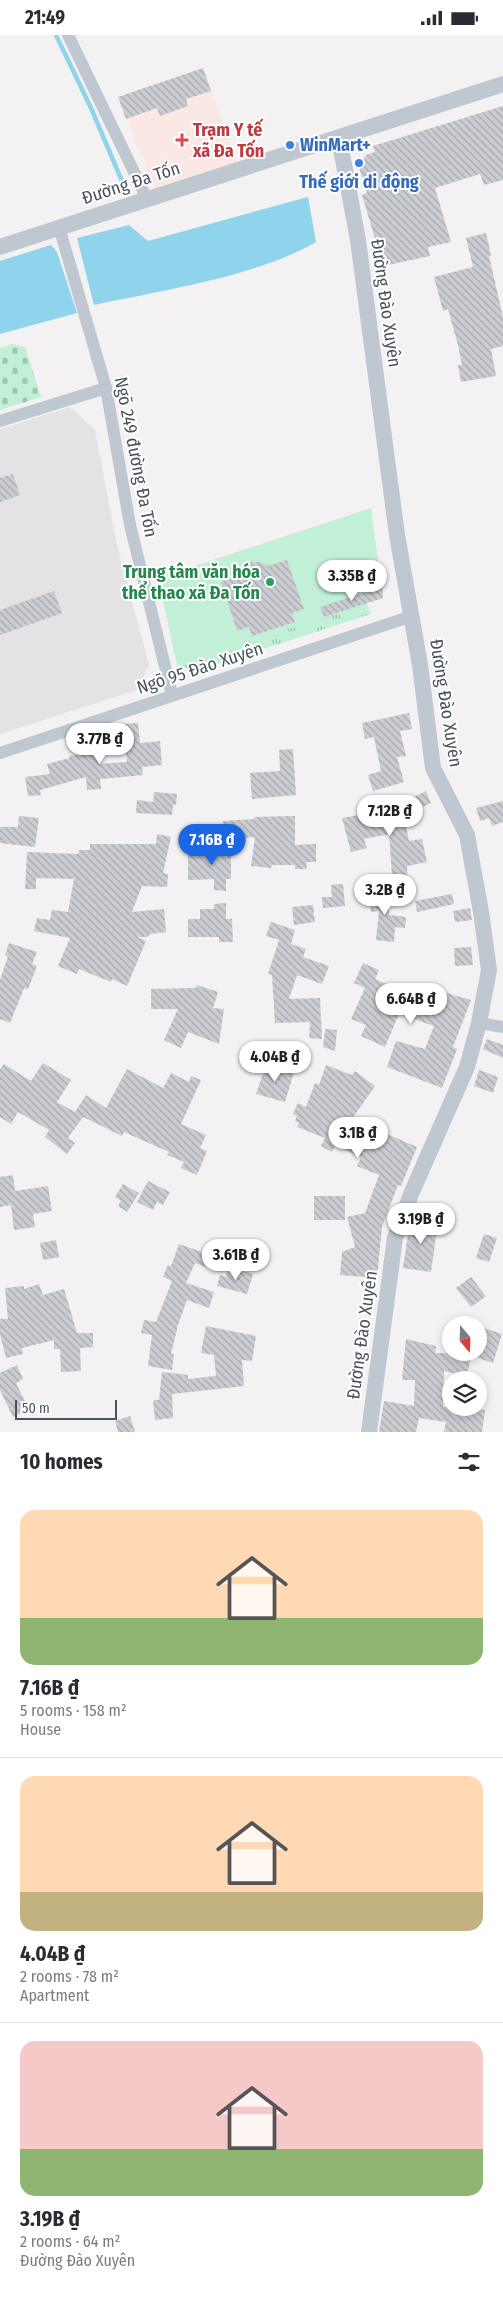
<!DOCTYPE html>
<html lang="en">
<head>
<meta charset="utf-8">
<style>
	:root { --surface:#fff; --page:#f2f2f3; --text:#2b2b33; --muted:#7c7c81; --line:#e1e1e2; --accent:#1b66e4 }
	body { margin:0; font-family:"Fira Sans Condensed",sans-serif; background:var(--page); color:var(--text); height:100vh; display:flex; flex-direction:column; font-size:19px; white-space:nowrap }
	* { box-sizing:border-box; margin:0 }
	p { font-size:16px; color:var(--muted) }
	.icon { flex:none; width:28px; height:28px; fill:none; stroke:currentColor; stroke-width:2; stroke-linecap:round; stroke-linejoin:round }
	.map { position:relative; height:1397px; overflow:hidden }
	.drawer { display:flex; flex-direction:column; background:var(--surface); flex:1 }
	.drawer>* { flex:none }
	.needle { width:32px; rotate:161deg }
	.buttons { position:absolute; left:442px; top:1281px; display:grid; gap:10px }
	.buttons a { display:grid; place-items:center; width:45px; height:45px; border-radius:50%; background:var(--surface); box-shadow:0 2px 8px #0003; font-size:25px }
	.scale { position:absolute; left:15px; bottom:12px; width:102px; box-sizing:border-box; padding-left:5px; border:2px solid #49535f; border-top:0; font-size:14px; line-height:18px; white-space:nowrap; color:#49535f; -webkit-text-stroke:4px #fff; paint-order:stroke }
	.price { position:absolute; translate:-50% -42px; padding:0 11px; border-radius:18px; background:#fff; color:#222; font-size:16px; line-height:32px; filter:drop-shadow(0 1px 2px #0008) }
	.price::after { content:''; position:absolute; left:50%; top:30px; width:15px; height:11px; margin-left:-8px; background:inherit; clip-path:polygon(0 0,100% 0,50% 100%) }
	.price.current { background:var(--accent); color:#fff }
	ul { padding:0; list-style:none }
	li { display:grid; align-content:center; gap:10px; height:265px; padding:0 20px }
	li+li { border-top:1px solid var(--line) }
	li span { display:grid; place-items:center; height:155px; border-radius:15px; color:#555 }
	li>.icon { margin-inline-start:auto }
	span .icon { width:90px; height:90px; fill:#fffc; stroke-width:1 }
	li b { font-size:21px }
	h2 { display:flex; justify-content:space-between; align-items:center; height:60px; padding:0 20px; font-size:21px }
	.status { display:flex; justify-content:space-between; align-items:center; height:35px; padding:0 25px; background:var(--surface); direction:ltr }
	.status svg { height:14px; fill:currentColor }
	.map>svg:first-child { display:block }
	.education { fill:#e4e2e3 }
	.medical { fill:#fbe7e3 }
	.grass { fill:url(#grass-tufts) }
	.cemetery { fill:url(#cemetery-stones) }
	.pitch { fill:#c1f0d6 }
	.water { fill:#8fd3ec }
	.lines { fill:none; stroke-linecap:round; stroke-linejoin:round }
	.stream { stroke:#8fd3ec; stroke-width:4.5 }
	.building { fill:url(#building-back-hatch) }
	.minor { stroke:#bfc7d0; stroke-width:12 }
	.tertiary { stroke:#bfc7d0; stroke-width:16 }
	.health-dot { fill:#e0444e; stroke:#fff; stroke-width:2 }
	.shop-dot { fill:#3f7fe0; stroke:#fff; stroke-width:2 }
	.leisure-dot { fill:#2e9e5b; stroke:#fff; stroke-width:2 }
	.labels { text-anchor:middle; stroke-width:4; stroke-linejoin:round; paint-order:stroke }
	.health-label { font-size:18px; font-weight:bold; fill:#be3a42; stroke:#fff; text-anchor:start }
	.shop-label { font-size:18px; font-weight:bold; fill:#366cbe; stroke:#fff; text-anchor:start }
	.street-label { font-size:18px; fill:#49535f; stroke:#fff }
	.leisure-label { font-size:18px; font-weight:bold; fill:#27864d; stroke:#fff; text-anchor:end }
</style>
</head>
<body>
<div class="status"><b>21:49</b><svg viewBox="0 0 49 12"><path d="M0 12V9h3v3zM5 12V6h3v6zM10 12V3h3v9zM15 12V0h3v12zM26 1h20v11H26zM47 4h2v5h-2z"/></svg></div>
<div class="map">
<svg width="503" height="1397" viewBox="0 0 503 1397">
	<defs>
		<pattern id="grass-tufts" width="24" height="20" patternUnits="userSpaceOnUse" patternTransform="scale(1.25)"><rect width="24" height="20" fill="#c1f0d6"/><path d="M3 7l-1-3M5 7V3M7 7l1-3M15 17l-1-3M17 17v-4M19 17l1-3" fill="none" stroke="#9fc5b1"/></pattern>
		<pattern id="cemetery-stones" width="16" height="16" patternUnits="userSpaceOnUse" patternTransform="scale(1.25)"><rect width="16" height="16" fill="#c1f0d6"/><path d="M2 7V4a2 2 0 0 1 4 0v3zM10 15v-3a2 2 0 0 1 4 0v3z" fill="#9fc5b1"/></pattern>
		<pattern id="building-back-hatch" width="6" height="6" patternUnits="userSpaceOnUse" patternTransform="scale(1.25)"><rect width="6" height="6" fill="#cbcdd3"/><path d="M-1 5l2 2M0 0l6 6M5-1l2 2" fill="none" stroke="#a7a9ae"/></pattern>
	</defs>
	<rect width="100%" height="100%" fill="#f3f1f1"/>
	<polygon class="education" points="70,372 95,395 116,506 149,630 137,655 0,699 0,394"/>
	<polygon class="medical" points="203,33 236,127 155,153 118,62"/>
	<polygon class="grass" points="367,568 371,579 196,636 177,630"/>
	<polygon class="cemetery" points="13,309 25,312 41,362 0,375 0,313"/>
	<polygon class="pitch" points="371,473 383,563 177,630 158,543"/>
	<g class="water">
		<path d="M308,162l8,45c-60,35 -154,48 -222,63l-17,-67 52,-13 19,16z"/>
		<polygon points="51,210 57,217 77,278 0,299 0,226"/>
	</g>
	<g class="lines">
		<polyline class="stream" points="56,0 91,73 127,158"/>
	</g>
	<g class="building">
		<polygon points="203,33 211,56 186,64 188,71 160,81 157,73 126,84 118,62"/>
		<polygon points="503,71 503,145 484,150 480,139 435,153 451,207 428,212 430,221 383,231 362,160 367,158 359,132 366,120 375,117 373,111"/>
		<polygon points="486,198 491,220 489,221 503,282 503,311 491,314 496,341 461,347 458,330 462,330 458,310 448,274 443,276 434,242 473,232 466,203"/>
		<polygon points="13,439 20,460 0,467 0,443"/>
		<polygon points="287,525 304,574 292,578 295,587 252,601 249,592 237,596 221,547 241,540 245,532 251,527 260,527 268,531"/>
		<polygon points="382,552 383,563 324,582 320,572"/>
		<polygon points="54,556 62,578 0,600 0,575"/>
		<polygon points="409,678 412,694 400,696 406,721 397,722 404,747 373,756 368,740 381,736 374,702 365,704 362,688"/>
		<polygon points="138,688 140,708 160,706 162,730 142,732 143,740 100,744 101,754 87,755 86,742 40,755 41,760 28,761 25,742 50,739 47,729 70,723 69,721 98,718 99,729 127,727 123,689"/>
		<polygon points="293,714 296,760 252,764 250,738 280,736 279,715"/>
		<polygon points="426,756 431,768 404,781 409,806 422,804 427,827 407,831 408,854 393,855 389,799 364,804 367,813 351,817 342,783 407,771 405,766"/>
		<polygon points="154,757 177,759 176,770 173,770 172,780 136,778 137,765 153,767"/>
		<polygon points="503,766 503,787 492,791 489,783 480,786 476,773"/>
		<polygon points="19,781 39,783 35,812 0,808 0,792 18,792"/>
		<polygon points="295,781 295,810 316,809 316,827 306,827 307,834 295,834 295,830 272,830 271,833 251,831 255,802 224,804 223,786 254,784 254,782"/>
		<polygon points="157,799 171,802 163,838 168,839 167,852 142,851 132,877 164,874 166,897 150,899 148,902 137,902 146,906 127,951 112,944 111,947 79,934 77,939 58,931 70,903 34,896 37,883 50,885 52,875 68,877 74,844 36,843 36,854 25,854 27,817 78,819 79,815 90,815 90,809 156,809"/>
		<polygon points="231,807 231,844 226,844 226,856 214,855 214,844 188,845 188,819 214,818 214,808"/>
		<polygon points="343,849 345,871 323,873 322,862 332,862 331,850"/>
		<polygon points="388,854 389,880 406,882 405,893 395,892 394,907 376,905 379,876 371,877 370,856"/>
		<polygon points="452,859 454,869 417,877 415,866"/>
		<polygon points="226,868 226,884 232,884 233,907 219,907 219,902 188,902 188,884 200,884 200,874 214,874 214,869"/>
		<polygon points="313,870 315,887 294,890 292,872"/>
		<polygon points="470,873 472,885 455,887 453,876"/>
		<polygon points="271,887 295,895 291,909 306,914 303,922 329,931 322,949 297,940 289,964 320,963 322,1004 309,1003 310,987 275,988 272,940 268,939 279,905 266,901"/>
		<polygon points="9,908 37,917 32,929 37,931 28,954 24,953 10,988 0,984 0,945 8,921 5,920"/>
		<polygon points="471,912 473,930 455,931 454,913"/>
		<polygon points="363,928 379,935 375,944 407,958 410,950 441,960 443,957 471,965 453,1012 457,1014 442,1053 387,1032 396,1006 425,1014 434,991 399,979 385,1012 361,1001 366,990 351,984 365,953 354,948"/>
		<polygon points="197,950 218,957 213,973 224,974 219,1009 188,997 181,1013 164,1005 178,974 151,974 151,954 196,953"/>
		<polygon points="325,994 337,995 335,1016 323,1012"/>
		<polygon points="487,1004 503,1010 503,1023 483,1014"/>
		<polygon points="43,1028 71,1045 57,1067 75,1077 86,1060 106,1073 127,1034 163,1053 171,1038 189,1047 191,1041 201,1045 181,1089 206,1100 200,1113 207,1116 197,1140 181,1133 184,1127 167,1120 169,1117 124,1097 122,1101 83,1082 68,1103 75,1108 67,1119 45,1102 49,1095 18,1077 11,1089 0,1082 0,1034 4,1029 31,1046"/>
		<polygon points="266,1030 294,1037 285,1067 256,1059"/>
		<polygon points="326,1030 352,1040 355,1036 375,1051 352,1084 417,1112 401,1151 398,1150 382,1192 377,1243 340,1240 342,1217 355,1212 347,1182 365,1178 379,1140 357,1131 361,1122 335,1111 332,1117 321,1111 325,1103 297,1092 299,1088 295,1086 297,1081 293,1079 298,1068 306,1072 315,1048 319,1050"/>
		<polygon points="479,1035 498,1042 493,1058 474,1051"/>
		<polygon points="13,1140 15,1156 48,1151 52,1176 33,1179 35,1192 14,1195 11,1170 0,1172 0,1142"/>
		<polygon points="148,1146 170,1157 163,1170 157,1167 153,1175 137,1167"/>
		<polygon points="123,1149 139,1158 127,1177 118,1171 121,1166 115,1162"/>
		<rect x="314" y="1161" width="31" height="24"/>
		<polygon points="417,1180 438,1187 431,1237 403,1233 408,1199 410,1199"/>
		<polygon points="484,1199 497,1203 489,1227 476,1223"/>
		<polygon points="56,1205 59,1222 43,1225 40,1208"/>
		<polygon points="179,1209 210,1220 206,1232 195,1228 186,1248 214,1257 209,1273 187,1265 178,1290 171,1319 174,1319 172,1335 148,1331 152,1300 141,1298 144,1285 156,1287 172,1246 163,1242 168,1230 171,1231"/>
		<polygon points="228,1232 253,1239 247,1259 217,1251 220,1240 226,1242"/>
		<polygon points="471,1242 486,1261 471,1272 456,1253"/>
		<polygon points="39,1249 43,1260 64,1254 77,1298 93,1298 93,1312 80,1313 81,1336 61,1337 60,1314 54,1314 54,1305 22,1313 23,1319 6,1323 0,1299 0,1284 8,1284 5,1253 24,1251 24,1254"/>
		<polygon points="206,1291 256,1301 252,1326 242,1325 244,1351 172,1359 173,1383 155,1385 153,1365 159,1365 162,1337 188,1340 188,1344 216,1341 214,1320 201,1318"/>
		<polygon points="484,1293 502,1299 493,1328 475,1322 477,1318 479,1318"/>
		<polygon points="406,1304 436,1311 435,1318 472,1318 467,1341 444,1336 443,1372 485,1375 482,1397 444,1397 446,1387 419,1383 416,1397 379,1397 384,1366 414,1371 415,1345 402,1345"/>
		<polygon points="17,1330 23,1344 16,1348 29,1374 13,1382 0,1355 0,1338"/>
		<polygon points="130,1381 135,1397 118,1397 115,1386"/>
	</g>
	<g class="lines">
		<g class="minor">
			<polyline points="68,0 147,164"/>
			<polyline points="59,192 106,353 130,490 172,660"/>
			<polyline points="0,386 106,353"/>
			<polyline points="0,718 412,581"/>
			<polyline points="479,988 503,992"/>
		</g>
		<g class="tertiary">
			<polyline points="339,103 358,205 397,500 420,630 433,733 467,800 481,877 489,935 479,988 467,1032 411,1159 395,1203 369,1397"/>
			<polyline points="0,212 503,49"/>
		</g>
	</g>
	<path class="health-dot" d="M179.5 97.5h5v5h5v5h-5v5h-5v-5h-5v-5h5z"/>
	<g class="shop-dot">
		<circle cx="290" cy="110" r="5"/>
		<circle cx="359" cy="128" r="5"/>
	</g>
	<circle class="leisure-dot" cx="270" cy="547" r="5"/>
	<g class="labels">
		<g class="health-label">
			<text x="193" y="101">Trạm Y tế<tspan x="193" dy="21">xã Đa Tốn</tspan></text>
		</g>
		<g class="shop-label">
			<text x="300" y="116">WinMart+</text>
			<text x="359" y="153" text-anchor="middle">Thế giới di động</text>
		</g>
		<g class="street-label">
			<text transform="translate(131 148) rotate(-18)" y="6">Đường Đa Tốn</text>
			<text transform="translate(386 268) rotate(82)" y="6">Đường Đào Xuyên</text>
			<text transform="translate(136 422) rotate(79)" y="6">Ngõ 249 đường Đa Tốn</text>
			<text transform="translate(200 633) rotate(-18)" y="6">Ngõ 95 Đào Xuyên</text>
			<text transform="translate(446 668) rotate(81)" y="6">Đường Đào Xuyên</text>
			<text transform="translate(362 1300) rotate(-82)" y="6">Đường Đào Xuyên</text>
		</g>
		<g class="leisure-label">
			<text x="260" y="543">Trung tâm văn hóa<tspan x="260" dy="21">thể thao xã Đa Tốn</tspan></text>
		</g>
	</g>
</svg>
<div class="buttons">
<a><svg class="needle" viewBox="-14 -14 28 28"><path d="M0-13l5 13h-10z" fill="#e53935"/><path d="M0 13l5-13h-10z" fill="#7c7c81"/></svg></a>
<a><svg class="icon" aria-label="layers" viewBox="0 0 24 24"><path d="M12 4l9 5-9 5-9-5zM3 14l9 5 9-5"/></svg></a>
</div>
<div class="scale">50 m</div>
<b class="price" style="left:352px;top:567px">3.35B ₫</b>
<b class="price" style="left:100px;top:730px">3.77B ₫</b>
<b class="price" style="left:390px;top:802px">7.12B ₫</b>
<b class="price current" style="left:212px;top:831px">7.16B ₫</b>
<b class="price" style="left:385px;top:881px">3.2B ₫</b>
<b class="price" style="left:411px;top:990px">6.64B ₫</b>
<b class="price" style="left:275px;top:1048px">4.04B ₫</b>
<b class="price" style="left:358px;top:1124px">3.1B ₫</b>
<b class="price" style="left:421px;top:1210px">3.19B ₫</b>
<b class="price" style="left:236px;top:1246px">3.61B ₫</b>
</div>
<section class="drawer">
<h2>10 homes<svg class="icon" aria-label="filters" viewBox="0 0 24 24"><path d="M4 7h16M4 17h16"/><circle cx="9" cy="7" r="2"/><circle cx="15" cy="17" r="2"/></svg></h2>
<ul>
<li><span style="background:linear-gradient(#ffd9b3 70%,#8fb573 0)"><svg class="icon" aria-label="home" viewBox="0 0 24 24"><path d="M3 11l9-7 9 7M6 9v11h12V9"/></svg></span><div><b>7.16B ₫</b><p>5 rooms · 158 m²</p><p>House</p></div></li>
<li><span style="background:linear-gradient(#ffd9b3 75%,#c2b280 0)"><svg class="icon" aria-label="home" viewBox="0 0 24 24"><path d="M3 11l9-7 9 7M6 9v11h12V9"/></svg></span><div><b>4.04B ₫</b><p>2 rooms · 78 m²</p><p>Apartment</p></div></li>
<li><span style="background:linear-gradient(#f6c9c9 70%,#8fb573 0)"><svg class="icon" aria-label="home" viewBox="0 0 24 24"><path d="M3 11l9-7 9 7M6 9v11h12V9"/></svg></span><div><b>3.19B ₫</b><p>2 rooms · 64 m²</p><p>Đường Đào Xuyên</p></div></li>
</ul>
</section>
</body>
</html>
